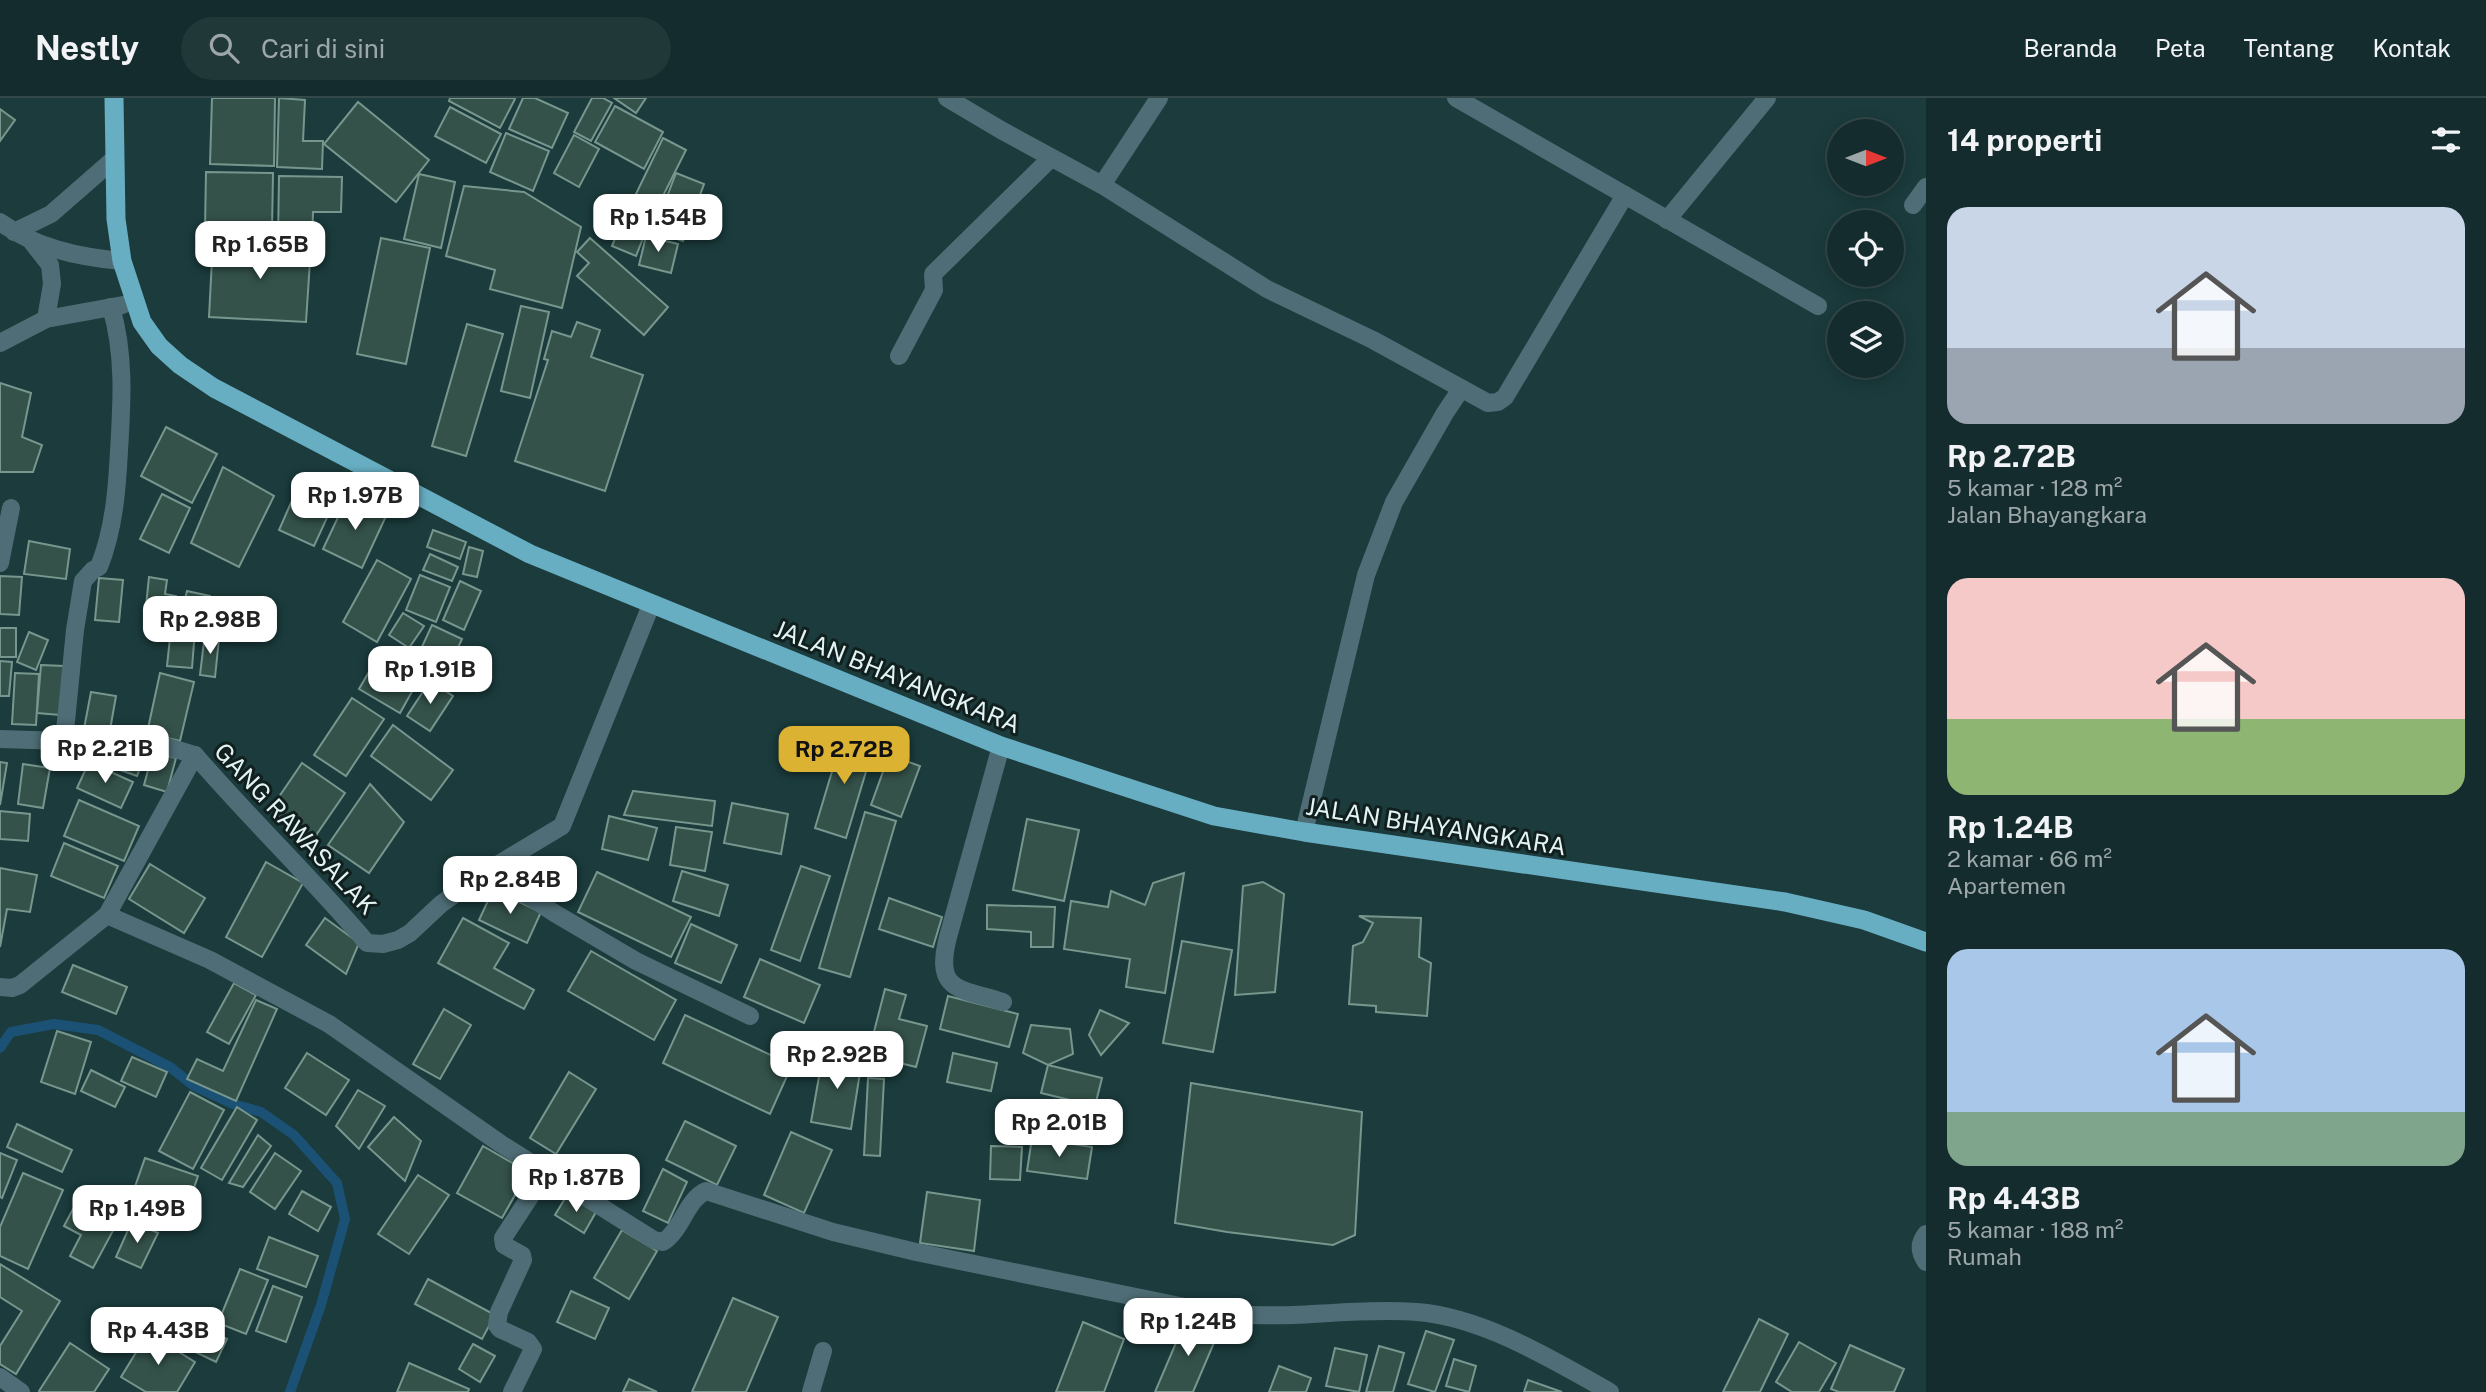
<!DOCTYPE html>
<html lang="id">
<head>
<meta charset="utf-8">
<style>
	:root { --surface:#142c2d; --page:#213839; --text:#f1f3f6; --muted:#9da7aa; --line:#334849; --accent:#dcb233 }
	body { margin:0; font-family:"Public Sans",sans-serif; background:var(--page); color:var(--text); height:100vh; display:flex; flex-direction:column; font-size:26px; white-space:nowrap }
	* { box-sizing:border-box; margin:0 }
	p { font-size:23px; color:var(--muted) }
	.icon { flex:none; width:38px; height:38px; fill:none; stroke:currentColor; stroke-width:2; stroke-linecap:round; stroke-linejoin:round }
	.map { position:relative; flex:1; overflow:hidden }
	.panel { display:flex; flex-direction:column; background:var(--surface); width:560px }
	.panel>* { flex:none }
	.needle { width:46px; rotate:90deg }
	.fabs { position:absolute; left:1827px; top:21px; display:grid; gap:14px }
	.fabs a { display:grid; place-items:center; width:77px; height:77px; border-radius:50%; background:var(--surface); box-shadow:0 4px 18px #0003,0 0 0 2px var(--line); font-size:35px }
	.price { position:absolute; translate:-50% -60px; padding:0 16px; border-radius:14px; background:#fff; color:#222; font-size:23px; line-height:46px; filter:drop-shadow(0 2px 4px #0008) }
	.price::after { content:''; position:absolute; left:50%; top:42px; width:21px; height:16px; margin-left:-10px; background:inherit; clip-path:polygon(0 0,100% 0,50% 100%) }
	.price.current { background:var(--accent); color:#111 }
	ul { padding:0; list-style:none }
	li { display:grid; align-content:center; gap:14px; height:371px; padding:0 21px }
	li span { display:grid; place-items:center; height:217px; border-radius:21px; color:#555 }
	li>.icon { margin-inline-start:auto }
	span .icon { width:126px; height:126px; fill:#fffc; stroke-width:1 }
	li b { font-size:30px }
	h2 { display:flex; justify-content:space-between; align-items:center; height:84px; padding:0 21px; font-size:30px }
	header { display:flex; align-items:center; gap:42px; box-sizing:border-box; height:98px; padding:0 35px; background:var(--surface); border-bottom:2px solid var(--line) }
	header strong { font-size:33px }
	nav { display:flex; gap:38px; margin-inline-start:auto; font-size:24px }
	.search { width:490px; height:63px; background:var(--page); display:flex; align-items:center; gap:18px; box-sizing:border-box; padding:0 24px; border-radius:38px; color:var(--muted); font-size:26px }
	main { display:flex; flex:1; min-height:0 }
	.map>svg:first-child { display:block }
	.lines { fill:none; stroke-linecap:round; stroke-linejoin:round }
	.stream { stroke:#1b5175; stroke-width:10 }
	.building { fill:#34524a; stroke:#77978e; stroke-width:2 }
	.minor { stroke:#4f6d76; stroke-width:18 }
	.trunk { stroke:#68aec3; stroke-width:19 }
	.labels { text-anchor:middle; stroke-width:6; stroke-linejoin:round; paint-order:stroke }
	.street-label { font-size:24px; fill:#e2f4f4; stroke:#121f1f }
</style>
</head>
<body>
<header>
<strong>Nestly</strong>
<div class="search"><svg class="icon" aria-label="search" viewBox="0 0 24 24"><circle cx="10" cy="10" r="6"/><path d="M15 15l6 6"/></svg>Cari di sini</div>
<nav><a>Beranda</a><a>Peta</a><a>Tentang</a><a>Kontak</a></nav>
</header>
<main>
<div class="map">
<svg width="1926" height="1294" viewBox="0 0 1926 1294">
	<rect width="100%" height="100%" fill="#1b3b3c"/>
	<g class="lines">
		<polyline class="stream" points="0,950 11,934 54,926 98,932 170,969 194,988 233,1006 261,1014 294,1037 337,1085 345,1121 321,1207 290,1294"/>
	</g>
	<g class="building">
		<polygon points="212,0 275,0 274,68 210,66"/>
		<polygon points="279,0 305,2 303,43 323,43 322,71 277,69"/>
		<polygon points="450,0 513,0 515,1 500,30 449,3"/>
		<polygon points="523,0 535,0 568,15 552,50 509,31"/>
		<polygon points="592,0 603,0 612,5 591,43 574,34"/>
		<polygon points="614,0 646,0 636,15"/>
		<polygon points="358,4 429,62 396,104 324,46"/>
		<polygon points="615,8 663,34 644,71 595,44"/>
		<polygon points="450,9 501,36 486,65 435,38"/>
		<polygon points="0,11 15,22 0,43"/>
		<polygon points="506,35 549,53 533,93 490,74"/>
		<polygon points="574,37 599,51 579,89 554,75"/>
		<polygon points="663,40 686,52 656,112 634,100"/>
		<polygon points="206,74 273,75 272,133 205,131"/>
		<polygon points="676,75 704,86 683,143 654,133"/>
		<polygon points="419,76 455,84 441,150 404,141"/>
		<polygon points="279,78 342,79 341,114 313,114 312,143 278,142"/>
		<polygon points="464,88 524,94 581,129 562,210 490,191 495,172 446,158"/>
		<polygon points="631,102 654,112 636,158 612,148"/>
		<polygon points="646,138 678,146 671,175 639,167"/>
		<polygon points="381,140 430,150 406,266 357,256"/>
		<polygon points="590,140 668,209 644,237 577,178 589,165 577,154"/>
		<polygon points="213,142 311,148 306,224 209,219"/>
		<polygon points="521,208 549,214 530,300 501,293"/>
		<polygon points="577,224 600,232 591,259 643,277 605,393 515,363 548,262 544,261 552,233 571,239"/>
		<polygon points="467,226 503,236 466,358 432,348"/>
		<polygon points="0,285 31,295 22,339 42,347 33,374 0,374"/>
		<polygon points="166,329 217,356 192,405 141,378"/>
		<polygon points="223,369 274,398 239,469 191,445"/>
		<polygon points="301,382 337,398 314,448 279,432"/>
		<polygon points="162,396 190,410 169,455 140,441"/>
		<polygon points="348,398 387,416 362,470 323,451"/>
		<polygon points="433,432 466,444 460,461 427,449"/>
		<polygon points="29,443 70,451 66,481 24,476"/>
		<polygon points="469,449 483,453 477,479 463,476"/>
		<polygon points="430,456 458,469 452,483 423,472"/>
		<polygon points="377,462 411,481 377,544 343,524"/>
		<polygon points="420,477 450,489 436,524 406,512"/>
		<polygon points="0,478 22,479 19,517 0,516"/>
		<polygon points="149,479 167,482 165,496 176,498 174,521 145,518"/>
		<polygon points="99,480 123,482 119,524 95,522"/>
		<polygon points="460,483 481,493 464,532 443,522"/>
		<polygon points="187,493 210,498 204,527 180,522"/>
		<polygon points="215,499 238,502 234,534 212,531"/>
		<polygon points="403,515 424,528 409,550 389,537"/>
		<polygon points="432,527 462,541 444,580 414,566"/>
		<rect x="0" y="530" width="16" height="29"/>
		<polygon points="171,530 195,532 192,570 167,568"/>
		<polygon points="29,534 48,542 36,572 17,564"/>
		<polygon points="205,535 219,541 215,579 200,577"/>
		<polygon points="379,557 419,581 400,615 359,591"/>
		<polygon points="0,563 12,564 9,598 0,598"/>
		<polygon points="41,567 64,568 60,617 37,615"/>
		<polygon points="15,575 39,576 36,627 12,626"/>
		<polygon points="160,575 194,584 180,643 147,635"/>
		<polygon points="430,583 453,598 430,633 407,618"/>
		<polygon points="91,594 116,598 110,632 83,636"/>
		<polygon points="352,600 384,621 346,678 314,657"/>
		<polygon points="393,627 453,672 431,702 371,658"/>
		<polygon points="843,637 874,647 846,740 815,730"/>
		<polygon points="124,642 148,650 137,678 114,670"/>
		<polygon points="153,654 176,660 167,694 144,687"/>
		<polygon points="889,657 920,668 901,719 871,707"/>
		<polygon points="0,664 7,665 0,707"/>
		<polygon points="89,664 133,684 121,710 77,690"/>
		<polygon points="302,665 345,695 312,743 270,712"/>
		<polygon points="23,666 50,670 43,710 18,706"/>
		<polygon points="370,686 404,724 369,775 328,747"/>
		<polygon points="633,693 715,703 712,728 624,717"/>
		<polygon points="79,702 139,728 124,763 64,738"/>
		<polygon points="732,705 788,716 781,756 724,745"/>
		<polygon points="0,713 30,716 28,743 0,741"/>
		<polygon points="865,714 896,723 850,879 819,870"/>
		<polygon points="609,718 657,730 648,762 602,751"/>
		<polygon points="1027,721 1079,732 1064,803 1013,792"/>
		<polygon points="676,729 712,734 705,773 670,767"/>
		<polygon points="64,745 118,768 104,800 51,778"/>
		<polygon points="266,764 303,785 262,859 226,839"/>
		<polygon points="150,766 205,800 184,835 129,801"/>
		<polygon points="801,768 830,778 800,863 771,852"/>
		<polygon points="0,770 37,777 30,814 7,811 0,849"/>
		<polygon points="682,773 728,787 719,818 673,803"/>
		<polygon points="597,774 691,819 671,859 578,814"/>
		<polygon points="1184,775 1165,895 1126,889 1130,861 1064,851 1071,803 1108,809 1111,793 1145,807 1153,785"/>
		<polygon points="1263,784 1284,796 1275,894 1235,897 1243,788"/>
		<polygon points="493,792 541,814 527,845 479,822"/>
		<polygon points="889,800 942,819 933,849 879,831"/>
		<polygon points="987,807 1055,809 1053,849 1031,849 1031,834 987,831"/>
		<polygon points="1359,818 1421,820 1419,859 1431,865 1427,918 1376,914 1376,908 1349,906 1353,848 1363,844 1373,825"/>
		<polygon points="325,820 359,845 346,876 306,847"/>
		<polygon points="463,820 509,845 494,870 534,892 524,911 438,865"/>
		<polygon points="691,826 737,847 721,885 675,865"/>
		<polygon points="1182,843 1232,852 1213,954 1163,945"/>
		<polygon points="591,853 676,902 654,942 568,893"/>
		<polygon points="760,861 820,887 804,925 744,899"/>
		<polygon points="73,867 127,889 116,916 62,894"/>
		<polygon points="234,885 256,897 229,946 207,934"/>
		<polygon points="885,891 906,897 899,921 927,928 916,969 868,957"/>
		<polygon points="948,898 1018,916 1009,949 940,931"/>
		<polygon points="256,902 277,911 236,1003 187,981 197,961 223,973"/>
		<polygon points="444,911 471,927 440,981 413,966"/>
		<polygon points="1100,912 1129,925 1101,957 1089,937"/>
		<polygon points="685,917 792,967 770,1016 663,965"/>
		<polygon points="1031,927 1070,931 1073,956 1048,967 1023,955"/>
		<polygon points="57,933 91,944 75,996 41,984"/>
		<polygon points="307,955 349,982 326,1017 285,990"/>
		<polygon points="953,955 997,965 991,993 947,984"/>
		<polygon points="823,956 862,962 851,1031 811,1024"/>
		<polygon points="132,959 167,974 156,999 121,983"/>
		<polygon points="1048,967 1102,980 1095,1008 1041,995"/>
		<polygon points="91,972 125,989 115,1009 81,993"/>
		<polygon points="569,974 596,991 556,1056 530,1040"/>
		<polygon points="868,980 884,981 880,1058 864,1057"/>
		<polygon points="1191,985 1362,1014 1355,1137 1333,1147 1227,1134 1175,1125"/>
		<polygon points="358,992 385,1008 359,1051 336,1028"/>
		<polygon points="190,994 224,1012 193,1071 159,1053"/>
		<polygon points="1053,1006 1089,1014 1082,1045 1047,1037"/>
		<polygon points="237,1009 257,1022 222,1082 201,1070"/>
		<polygon points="394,1019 421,1043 405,1083 368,1049"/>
		<polygon points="685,1023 736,1048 717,1087 666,1062"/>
		<polygon points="17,1026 72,1052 62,1074 7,1049"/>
		<polygon points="791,1034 832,1052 804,1115 764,1097"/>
		<polygon points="258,1037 271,1048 243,1089 229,1085"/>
		<polygon points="1032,1040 1092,1049 1087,1081 1027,1073"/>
		<polygon points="483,1048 528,1074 502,1120 457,1095"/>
		<polygon points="991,1048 1022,1049 1020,1082 990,1081"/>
		<polygon points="0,1055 17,1062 2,1100 0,1099"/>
		<polygon points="275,1055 301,1073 275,1111 250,1094"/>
		<polygon points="145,1060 198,1078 183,1121 130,1103"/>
		<polygon points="663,1071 687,1084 668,1125 643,1113"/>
		<polygon points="23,1075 63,1092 28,1171 0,1158 0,1129"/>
		<polygon points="418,1077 449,1097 409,1156 378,1136"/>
		<polygon points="83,1092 123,1114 93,1170 70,1158 81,1137 64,1128"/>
		<polygon points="302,1093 331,1109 318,1133 289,1116"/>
		<polygon points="927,1094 980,1102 974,1153 920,1145"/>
		<polygon points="567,1097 596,1114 584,1135 555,1117"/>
		<polygon points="132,1123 158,1135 141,1170 116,1159"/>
		<polygon points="622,1132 657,1153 629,1201 594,1180"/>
		<polygon points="269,1139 318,1158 306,1189 257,1171"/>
		<polygon points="0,1166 60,1203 16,1276 0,1266 0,1248 22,1213 0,1199"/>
		<polygon points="240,1171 268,1182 246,1236 218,1225"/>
		<polygon points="428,1181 495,1217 482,1241 415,1206"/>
		<polygon points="273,1188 302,1199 286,1244 256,1233"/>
		<polygon points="571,1193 609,1210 595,1241 557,1224"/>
		<polygon points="733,1200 778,1219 746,1294 692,1294"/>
		<polygon points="1187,1219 1219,1233 1193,1294 1155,1294"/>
		<polygon points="1759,1221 1788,1236 1760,1294 1723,1294"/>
		<polygon points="1083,1224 1124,1241 1104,1294 1056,1294"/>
		<polygon points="198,1227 227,1241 216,1264 187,1250"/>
		<polygon points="1426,1233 1454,1242 1435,1294 1408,1286"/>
		<polygon points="148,1235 195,1264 177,1294 146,1294 121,1279"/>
		<polygon points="1799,1244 1836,1265 1819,1294 1792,1294 1776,1284"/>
		<polygon points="70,1245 109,1271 94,1294 40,1294 39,1293"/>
		<polygon points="473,1246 495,1258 480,1284 459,1271"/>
		<polygon points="1850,1247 1904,1271 1894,1294 1839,1294 1831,1291"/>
		<polygon points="1379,1248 1404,1255 1393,1294 1366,1294"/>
		<polygon points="1335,1250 1367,1257 1359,1294 1326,1288"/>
		<polygon points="1454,1261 1476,1268 1469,1294 1446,1288"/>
		<polygon points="409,1265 469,1291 468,1294 397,1294"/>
		<polygon points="1279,1268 1311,1280 1306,1294 1269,1294"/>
		<polygon points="629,1281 657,1294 623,1294"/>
		<polygon points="1528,1282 1562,1294 1524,1294"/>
	</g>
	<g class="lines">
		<g class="minor">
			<polyline points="947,0 1001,32 1102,87 1267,191 1373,242 1488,305 1498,304 1505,299 1625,97"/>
			<polyline points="1456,0 1818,208"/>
			<polyline points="1102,87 1159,0"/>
			<polyline points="1913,107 1926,89"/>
			<polyline points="1667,122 1767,0"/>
			<path d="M0,124c37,26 77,35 122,39"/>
			<polyline points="14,134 51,116 114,61"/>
			<polyline points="32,144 50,167 52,186 46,221"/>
			<polyline points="0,245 46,221 123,207"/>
			<polyline points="899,258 934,192 933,176 1051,60"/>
			<polyline points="0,465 11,410"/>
			<polyline points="0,641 64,643 125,636 195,657"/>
			<path d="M64,643l11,-111 8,-49 10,-11 6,-3c15,-38 18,-77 20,-116 3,-49 6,-97 -8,-144"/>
			<path d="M1001,648l-53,191c-14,55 11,51 55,65"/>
			<polyline points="1304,734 1366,477 1394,404 1445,315 1461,291"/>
			<polyline points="489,772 556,816 636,863 750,918"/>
			<path d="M107,817l103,45 119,64 172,120 153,96 9,2c19,-12 23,-42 43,-51l127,41 83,20 303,62c25,1 50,2 75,1 41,-2 83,-6 123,-3 66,5 136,48 193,80"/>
			<path d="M0,889l12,1 8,-3 87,-70 88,-160c55,64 117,123 172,188l16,1 15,-4 12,-7 31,-29 48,-34 73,-44 89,-221"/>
			<path d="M1926,1136c-7,9 -7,18 0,28"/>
			<polyline points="0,1279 21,1294"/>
			<polyline points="512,1294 533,1251 528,1244 500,1231 497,1227 499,1214 523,1162 522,1157 504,1147 503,1140 546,1074"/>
			<polyline points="811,1294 823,1253"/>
		</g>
		<polyline class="trunk" points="114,0 116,121 122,163 142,224 159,248 180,267 214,290 530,456 1001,648 1104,682 1214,718 1304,734 1785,804 1864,822 1926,844"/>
	</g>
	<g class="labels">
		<g class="street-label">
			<text transform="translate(897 579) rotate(22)" y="8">JALAN BHAYANGKARA</text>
			<text transform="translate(1436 729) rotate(9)" y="8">JALAN BHAYANGKARA</text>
			<text transform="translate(295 731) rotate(47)" y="8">GANG RAWASALAK</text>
		</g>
	</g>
</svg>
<div class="fabs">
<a><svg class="needle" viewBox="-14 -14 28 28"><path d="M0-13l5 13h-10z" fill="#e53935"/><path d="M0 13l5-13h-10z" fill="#9da7aa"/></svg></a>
<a><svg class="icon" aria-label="locate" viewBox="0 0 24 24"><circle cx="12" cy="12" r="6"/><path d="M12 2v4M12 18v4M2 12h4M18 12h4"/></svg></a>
<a><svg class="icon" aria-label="layers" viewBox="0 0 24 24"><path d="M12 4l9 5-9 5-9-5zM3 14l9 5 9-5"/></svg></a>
</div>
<b class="price" style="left:658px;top:156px">Rp 1.54B</b>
<b class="price" style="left:260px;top:183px">Rp 1.65B</b>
<b class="price" style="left:355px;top:434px">Rp 1.97B</b>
<b class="price" style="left:210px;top:558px">Rp 2.98B</b>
<b class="price" style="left:430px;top:608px">Rp 1.91B</b>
<b class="price" style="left:105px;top:687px">Rp 2.21B</b>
<b class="price current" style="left:844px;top:688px">Rp 2.72B</b>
<b class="price" style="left:510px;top:818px">Rp 2.84B</b>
<b class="price" style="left:837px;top:993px">Rp 2.92B</b>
<b class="price" style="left:1059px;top:1061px">Rp 2.01B</b>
<b class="price" style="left:576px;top:1116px">Rp 1.87B</b>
<b class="price" style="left:137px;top:1147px">Rp 1.49B</b>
<b class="price" style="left:1188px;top:1260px">Rp 1.24B</b>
<b class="price" style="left:158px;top:1269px">Rp 4.43B</b>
</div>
<section class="panel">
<h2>14 properti<svg class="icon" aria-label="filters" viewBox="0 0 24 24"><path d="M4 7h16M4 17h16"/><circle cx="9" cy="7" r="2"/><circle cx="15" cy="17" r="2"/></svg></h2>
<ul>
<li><span style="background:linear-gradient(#c9d6e8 65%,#9aa5b1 0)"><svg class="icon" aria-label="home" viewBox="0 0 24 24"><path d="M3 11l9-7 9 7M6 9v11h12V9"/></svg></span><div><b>Rp 2.72B</b><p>5 kamar · 128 m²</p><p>Jalan Bhayangkara</p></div></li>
<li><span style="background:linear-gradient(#f6c9c9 65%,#8fb573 0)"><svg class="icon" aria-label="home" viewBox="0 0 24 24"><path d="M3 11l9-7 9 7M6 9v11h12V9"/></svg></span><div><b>Rp 1.24B</b><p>2 kamar · 66 m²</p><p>Apartemen</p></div></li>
<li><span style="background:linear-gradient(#a9c7e8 75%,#7fa58c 0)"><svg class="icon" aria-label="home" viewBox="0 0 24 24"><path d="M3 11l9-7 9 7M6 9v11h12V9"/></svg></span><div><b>Rp 4.43B</b><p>5 kamar · 188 m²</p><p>Rumah</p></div></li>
</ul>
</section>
</main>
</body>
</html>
